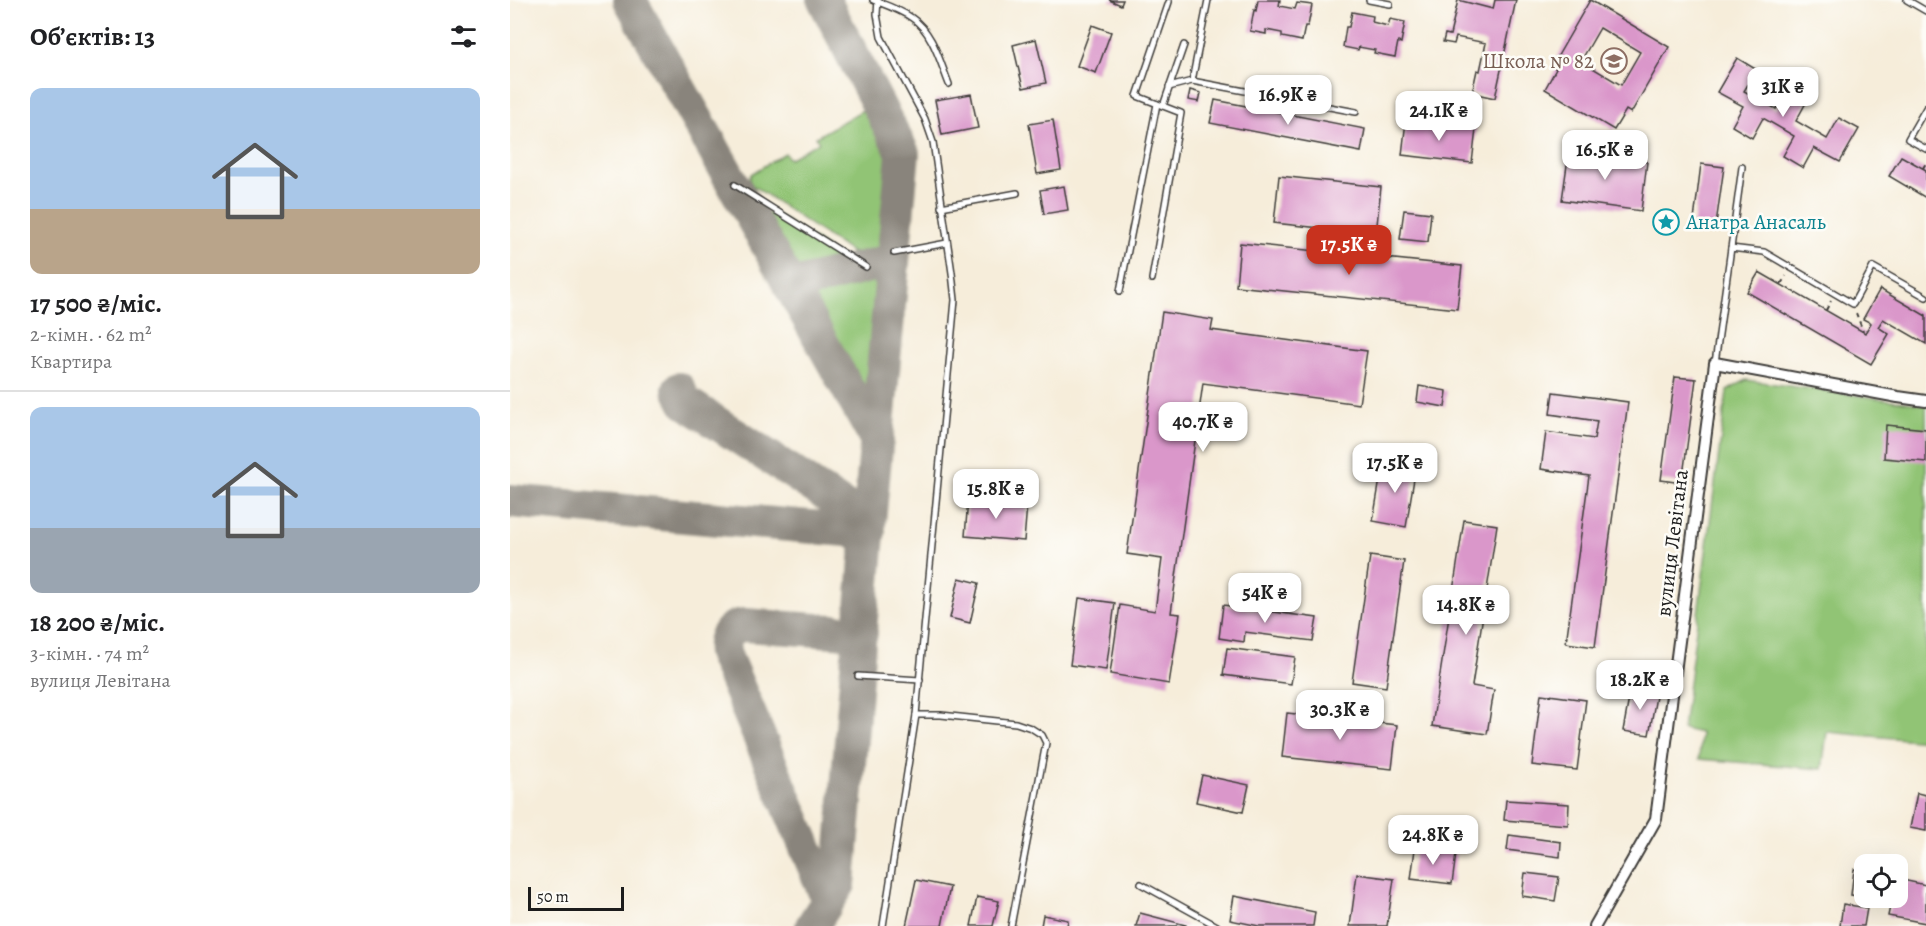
<!DOCTYPE html>
<html lang="uk">
<head>
<meta charset="utf-8">
<style>
	:root { --surface:#fff; --page:#f6f6f6; --text:#202124; --muted:#757577; --line:#e0e0e0; --accent:#c8321e }
	body { margin:0; font-family:Alegreya,serif; background:var(--page); color:var(--text); height:100vh; display:flex; flex-direction:column; font-size:22px; white-space:nowrap }
	* { box-sizing:border-box; margin:0 }
	p { font-size:20px; color:var(--muted) }
	.icon { flex:none; width:33px; height:33px; fill:none; stroke:currentColor; stroke-width:2; stroke-linecap:round; stroke-linejoin:round }
	.map { position:relative; flex:1; overflow:hidden }
	.drawer { display:flex; flex-direction:column; background:var(--surface); width:510px }
	.drawer>* { flex:none }
	.controls { position:absolute; left:1344px; top:854px; display:grid; gap:12px }
	.controls a { display:grid; place-items:center; width:54px; height:54px; border-radius:12px; background:var(--surface); box-shadow:0 6px 24px #0002; font-size:30px }
	.scale { position:absolute; left:18px; bottom:15px; width:96px; box-sizing:border-box; padding-left:6px; border:3px solid #1c1c1c; border-top:0; font-size:16px; line-height:21px; white-space:nowrap; color:#1c1c1c; -webkit-text-stroke:4px #fdfcf7; paint-order:stroke }
	.price { position:absolute; translate:-50% -51px; padding:0 14px; border-radius:12px; background:#fff; color:#222; font-size:20px; line-height:39px; filter:drop-shadow(0 2px 3px #0008) }
	.price::after { content:''; position:absolute; left:50%; top:36px; width:18px; height:14px; margin-left:-9px; background:inherit; clip-path:polygon(0 0,100% 0,50% 100%) }
	.price.active { background:var(--accent); color:#fff }
	ul { padding:0; list-style:none }
	li { display:grid; align-content:center; gap:12px; height:318px; padding:0 30px }
	li+li { border-top:2px solid var(--line) }
	li span { display:grid; place-items:center; height:186px; border-radius:12px; color:#555 }
	li>.icon { margin-inline-start:auto }
	span .icon { width:108px; height:108px; fill:#fffc; stroke-width:1 }
	li b { font-size:26px }
	h2 { display:flex; justify-content:space-between; align-items:center; height:72px; padding:0 30px; font-size:26px }
	main { display:flex; flex:1; min-height:0 }
	.map>svg:first-child { display:block }
	.green { fill:#91c475; stroke:#567048; stroke-width:1.5 }
	.lines { fill:none; stroke-linecap:round; stroke-linejoin:round }
	.taxiway { stroke:#89847b; stroke-width:34 }
	.building { fill:#da97ca; fill-rule:evenodd }
	.lane-casing { stroke:#3d3b38; stroke-width:8 }
	.street-casing { stroke:#3d3b38; stroke-width:14 }
	.path { stroke:#3d3b38; stroke-width:2; stroke-dasharray:4.5 4.5; stroke-linecap:butt }
	.lane { stroke:#fff; stroke-width:5 }
	.street { stroke:#fff; stroke-width:10 }
	.labels { text-anchor:middle; stroke-width:5; stroke-linejoin:round; paint-order:stroke }
	.education-label { font-size:21px; fill:#785e54; stroke:#fdfcf7; text-anchor:end }
	.culture-label { font-size:21px; fill:#0d838f; stroke:#fdfcf7; text-anchor:start }
	.street-label { font-size:21px; fill:#1c1c1c; stroke:#fdfcf7 }
</style>
</head>
<body>
<main>
<section class="drawer">
<h2>Об’єктів: 13<svg class="icon" aria-label="filters" viewBox="0 0 24 24"><path d="M4 7h16M4 17h16"/><circle cx="9" cy="7" r="2"/><circle cx="15" cy="17" r="2"/></svg></h2>
<ul>
<li><span style="background:linear-gradient(#a9c7e8 65%,#b9a48a 0)"><svg class="icon" aria-label="home" viewBox="0 0 24 24"><path d="M3 11l9-7 9 7M6 9v11h12V9"/></svg></span><div><b>17 500 ₴/міс.</b><p>2-кімн. · 62 m²</p><p>Квартира</p></div></li>
<li><span style="background:linear-gradient(#a9c7e8 65%,#9aa5b1 0)"><svg class="icon" aria-label="home" viewBox="0 0 24 24"><path d="M3 11l9-7 9 7M6 9v11h12V9"/></svg></span><div><b>18 200 ₴/міс.</b><p>3-кімн. · 74 m²</p><p>вулиця Левітана</p></div></li>
</ul>
</section>
<div class="map">
<svg width="1416" height="926" viewBox="0 0 1416 926">
	<rect width="100%" height="100%" fill="#fdfcf7"/>
	<filter id="ink" filterUnits="userSpaceOnUse"><feTurbulence type="fractalNoise" baseFrequency=".0167" numOctaves="2"/><feDisplacementMap in="SourceGraphic" scale="12" xChannelSelector="R" yChannelSelector="G"/><feConvolveMatrix kernelMatrix="1 2 1 2 8 2 1 2 1" color-interpolation-filters="sRGB"/></filter>
	<filter id="wash" filterUnits="userSpaceOnUse"><feTurbulence type="fractalNoise" baseFrequency=".008" numOctaves="4" result="noise"/><feDisplacementMap in="SourceGraphic" scale="24" xChannelSelector="R" yChannelSelector="G"/><feGaussianBlur stdDeviation="1.35" result="paint"/><feColorMatrix in="noise" values="0 0 0 0 0 0 0 0 0 0 0 0 0 0 0 0 0 1.4 0 .05"/><feComposite in="paint" operator="in"/></filter>
	<g filter="url(#wash)">
		<rect width="100%" height="100%" fill="#f6edda"/>
		<g class="green">
			<polygon points="351,111 361,113 380,148 382,162 374,250 349,256 341,252 239,183 241,174 275,153 279,159 309,142 306,137"/>
			<polygon points="253,212 261,212 271,217 337,261 288,274"/>
			<polygon points="364,276 368,279 371,287 360,396 356,396 298,292"/>
			<polygon points="1236,380 1416,405 1416,741 1317,732 1312,769 1189,759 1191,733 1173,729 1217,391"/>
		</g>
		<g class="lines">
			<g class="taxiway">
				<polyline points="120,0 367,441"/>
				<polyline points="280,286 383,260"/>
				<polyline points="169,389 175,402 359,523"/>
				<polyline points="0,501 359,532"/>
				<path d="M318,900l-104,-247c-2,-16 5,-27 21,-28l116,8"/>
				<polyline points="302,926 329,884 359,523 393,153 314,0"/>
			</g>
		</g>
		<g id="blocks">
			<g class="building">
				<polygon points="599,0 613,0 611,5"/>
				<polygon points="748,0 770,0 769,6 785,9 787,3 802,5 798,26 795,26 792,41 772,37 772,33 756,30 756,34 740,31 744,10 746,11"/>
				<polygon points="948,0 983,9 985,0 1006,0 985,98 962,93 967,70 970,71 976,43 946,37 944,44 933,42 935,34 940,35"/>
				<path d="M1080,0l79,47 -38,66 -5,-3 -12,20 -69,-41 11,-20 -4,-3zM1090,28l40,24 -19,33 -40,-24z"/>
				<polygon points="842,12 863,16 862,22 878,26 880,19 895,22 891,43 888,42 885,57 864,53 865,50 849,47 848,50 833,47 836,27 839,27"/>
				<polygon points="582,25 601,32 586,73 567,66"/>
				<polygon points="526,39 536,83 513,88 503,45"/>
				<polygon points="1227,58 1247,70 1234,91 1266,109 1278,88 1298,99 1286,121 1317,139 1329,118 1349,129 1330,162 1304,148 1293,168 1273,156 1284,136 1253,118 1242,138 1222,126 1233,106 1207,92"/>
				<polygon points="680,90 691,93 689,102 678,100"/>
				<polygon points="461,94 468,128 432,135 425,100"/>
				<polygon points="705,100 855,129 851,152 700,123"/>
				<polygon points="543,120 551,170 527,174 519,124"/>
				<polygon points="896,121 966,129 962,163 892,155"/>
				<polygon points="1059,151 1137,162 1131,211 1052,200"/>
				<polygon points="1391,156 1416,170 1416,198 1379,176"/>
				<polygon points="1191,164 1214,167 1205,231 1183,228"/>
				<polygon points="769,176 871,187 866,234 764,223"/>
				<polygon points="554,186 558,210 534,214 530,190"/>
				<polygon points="894,210 921,213 918,242 890,239"/>
				<polygon points="730,243 952,266 947,309 726,286"/>
				<polygon points="1249,272 1355,333 1361,323 1353,319 1370,289 1416,316 1416,344 1373,319 1368,327 1379,334 1361,364 1237,292"/>
				<polygon points="652,312 703,320 701,330 857,351 849,404 693,383 661,613 670,614 659,684 600,674 610,605 645,611 652,559 617,554"/>
				<polygon points="1165,377 1186,379 1172,483 1151,480"/>
				<polygon points="909,386 937,391 935,407 907,402"/>
				<polygon points="1043,392 1118,402 1085,647 1056,643 1079,476 1031,469 1036,432 1084,439 1087,421 1040,414"/>
				<polygon points="1376,425 1416,429 1416,462 1374,458"/>
				<polygon points="873,461 906,467 896,527 863,521"/>
				<polygon points="458,500 517,505 514,541 455,536"/>
				<polygon points="954,520 987,525 962,686 984,690 977,734 922,726"/>
				<polygon points="860,556 894,561 876,687 842,682"/>
				<polygon points="449,578 469,583 460,623 440,618"/>
				<polygon points="569,598 605,603 596,670 560,665"/>
				<polygon points="713,605 807,618 803,641 735,632 734,642 709,638"/>
				<polygon points="717,648 785,657 781,684 713,675"/>
				<polygon points="1121,687 1147,691 1139,735 1113,731"/>
				<polygon points="1031,694 1076,700 1067,770 1022,765"/>
				<polygon points="777,713 887,725 882,769 772,757"/>
				<polygon points="692,775 739,785 733,812 686,802"/>
				<polygon points="1407,793 1416,795 1416,831 1400,828"/>
				<polygon points="996,800 1059,804 1058,825 994,820"/>
				<polygon points="999,835 1051,842 1050,857 997,850"/>
				<polygon points="905,849 946,854 942,884 901,879"/>
				<polygon points="1344,869 1354,870 1354,897 1341,895"/>
				<polygon points="1015,873 1049,877 1045,901 1012,896"/>
				<polygon points="847,874 884,879 877,926 840,926"/>
				<polygon points="1388,879 1416,885 1416,923 1378,916 1382,897 1388,897"/>
				<polygon points="406,880 440,887 432,926 396,926"/>
				<polygon points="724,896 805,912 803,926 749,926 720,920"/>
				<polygon points="467,897 489,901 483,926 461,926"/>
				<polygon points="1333,904 1357,908 1354,926 1330,926"/>
				<polygon points="630,913 676,925 676,926 626,926"/>
				<polygon points="533,915 558,920 557,926 531,926"/>
			</g>
		</g>
	</g>
	<g filter="url(#ink)">
		<use href="#blocks" fill-opacity="0" stroke="#3d3b38" stroke-width="1.5"/>
		<g class="lines">
			<g class="lane-casing">
				<g id="lane">
					<path d="M363,0c13,5 28,10 39,18 21,14 28,44 37,66"/>
					<polyline points="368,0 367,14 371,37 415,119 423,142 442,273 445,300 406,715 373,926"/>
					<polyline points="698,0 682,81 846,112"/>
					<polyline points="859,0 880,4"/>
					<polyline points="1397,0 1416,11"/>
					<polyline points="659,87 682,81"/>
					<polyline points="653,106 674,45"/>
					<polyline points="1416,108 1398,139 1416,149"/>
					<polyline points="225,185 356,267"/>
					<polyline points="431,207 507,193"/>
					<polyline points="1221,248 1232,167"/>
					<polyline points="384,253 437,243"/>
					<polyline points="642,279 671,113 627,96 659,2"/>
					<polyline points="610,291 647,104"/>
					<polyline points="1205,363 1221,248 1254,252 1343,304 1363,267 1416,297"/>
					<polyline points="348,676 410,680"/>
					<polyline points="406,715 431,715 506,723 521,728 532,735 536,743 501,926"/>
					<polyline points="631,884 707,926"/>
				</g>
			</g>
			<g class="street-casing">
				<polyline id="street" points="1085,926 1146,819 1205,363 1388,397 1416,401"/>
			</g>
			<g class="path">
				<polyline points="1413,168 1416,163"/>
				<polyline points="1271,284 1276,276"/>
				<polyline points="1316,310 1321,301"/>
				<polyline points="1346,313 1353,331"/>
				<polyline points="1415,316 1416,314"/>
			</g>
			<use href="#lane" class="lane"/>
			<use href="#street" class="street"/>
		</g>
	</g>
	<defs>
		<g id="school-ring" transform="scale(1.35)"><circle r="9.5" fill="#fdfcf7" stroke="#8d6e63" stroke-width="1.5"/><path d="M0-5L7-2L0 1L-7-2ZM-4 1L0 2.5L4 1V4Q0 6-4 4Z" fill="#8d6e63"/></g>
		<g id="sight-ring" transform="scale(1.35)"><circle r="9.5" fill="#fdfcf7" stroke="#0f9aa8" stroke-width="1.5"/><path d="M0-6L1.8-2.2L6-1.7L2.9 1.2L3.7 5.4L0 3.3L-3.7 5.4L-2.9 1.2L-6-1.7L-1.8-2.2Z" fill="#0f9aa8"/></g>
	</defs>
	<g fill-rule="evenodd">
		<use href="#school-ring" x="1104" y="61"/>
		<use href="#sight-ring" x="1156" y="222"/>
	</g>
	<g class="labels">
		<g class="education-label">
			<text x="1084" y="68">Школа № 82</text>
		</g>
		<g class="culture-label">
			<text x="1176" y="229">Анатра Анасаль</text>
		</g>
		<g class="street-label">
			<text transform="translate(1162 543) rotate(-83)" y="7">вулиця Левітана</text>
		</g>
	</g>
</svg>
<div class="controls">
<a><svg class="icon" aria-label="locate" viewBox="0 0 24 24"><circle cx="12" cy="12" r="6"/><path d="M12 2v4M12 18v4M2 12h4M18 12h4"/></svg></a>
</div>
<div class="scale">50 m</div>
<b class="price" style="left:1273px;top:118px">31K ₴</b>
<b class="price" style="left:778px;top:126px">16.9K ₴</b>
<b class="price" style="left:929px;top:142px">24.1K ₴</b>
<b class="price" style="left:1095px;top:181px">16.5K ₴</b>
<b class="price active" style="left:839px;top:276px">17.5K ₴</b>
<b class="price" style="left:693px;top:453px">40.7K ₴</b>
<b class="price" style="left:885px;top:494px">17.5K ₴</b>
<b class="price" style="left:486px;top:520px">15.8K ₴</b>
<b class="price" style="left:755px;top:624px">54K ₴</b>
<b class="price" style="left:956px;top:636px">14.8K ₴</b>
<b class="price" style="left:1130px;top:711px">18.2K ₴</b>
<b class="price" style="left:830px;top:741px">30.3K ₴</b>
<b class="price" style="left:923px;top:866px">24.8K ₴</b>
</div>
</main>
</body>
</html>
